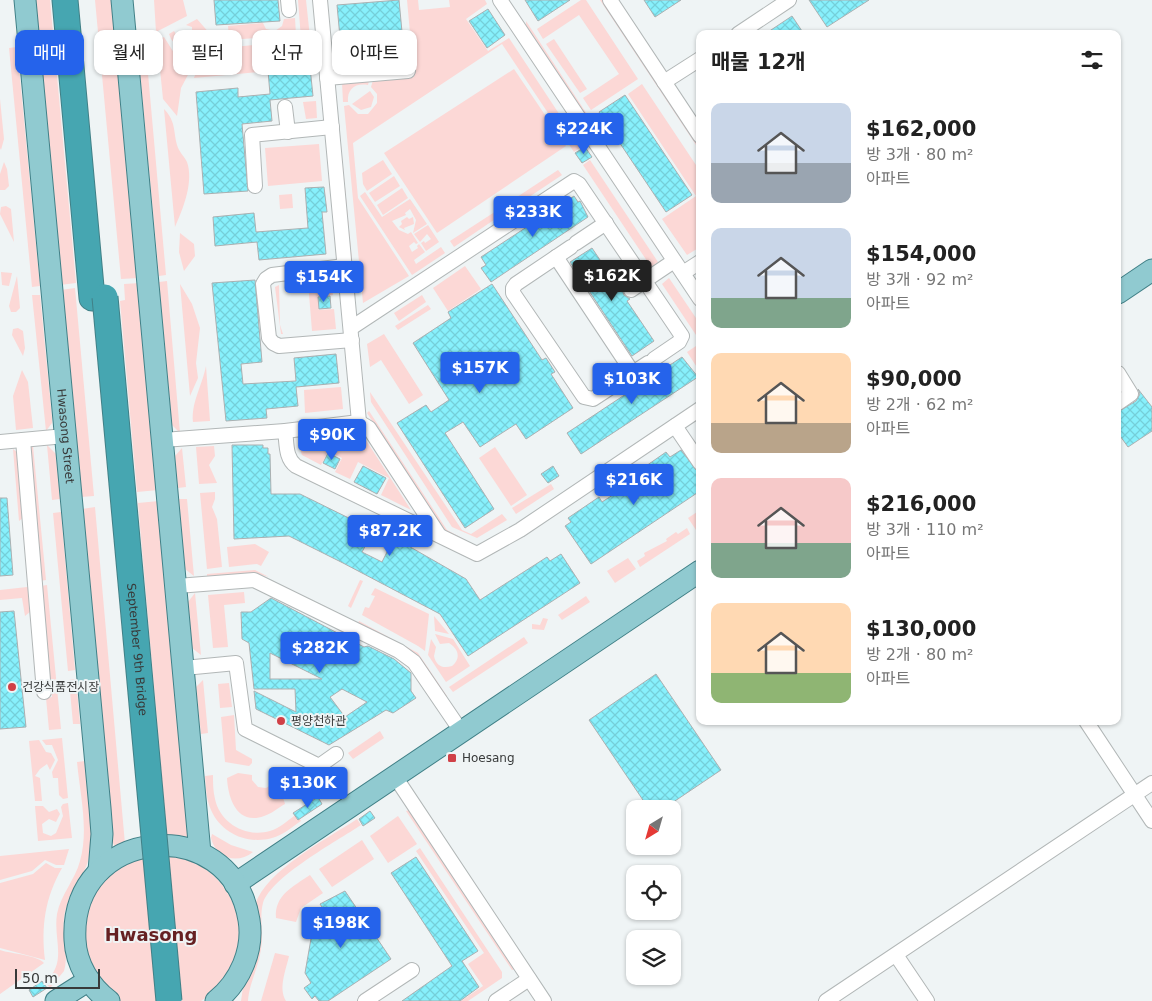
<!DOCTYPE html>
<html lang="ko">
<head>
<meta charset="utf-8">
<style>
	:root { --surface:#fff; --page:#f6f6f6; --text:#222; --muted:#767676; --accent:#2563eb }
	body { margin:0; font-family:"DejaVu Sans","Noto Sans KR",sans-serif; background:var(--page); color:var(--text); height:100vh; display:flex; flex-direction:column; font-size:19px; white-space:nowrap }
	* { box-sizing:border-box; margin:0 }
	p { font-size:16px; color:var(--muted) }
	.icon { flex:none; width:28px; height:28px; fill:none; stroke:currentColor; stroke-width:2; stroke-linecap:round; stroke-linejoin:round }
	.map { position:relative; flex:1; overflow:hidden }
	.side { position:absolute; left:696px; top:30px; width:425px; height:695px; display:flex; flex-direction:column; background:var(--surface); border-radius:10px; box-shadow:0 1px 4px #0004 }
	.side>* { flex:none }
	.top-card { position:absolute; left:15px; top:30px; width:475px; height:45px; display:flex; gap:10px }
	.needle { width:32px; rotate:217deg }
	.tools { position:absolute; left:626px; top:800px; display:grid; gap:10px }
	.tools a { display:grid; place-items:center; width:55px; height:55px; border-radius:10px; background:var(--surface); box-shadow:0 1px 4px #0004; font-size:25px }
	.scale { position:absolute; left:15px; bottom:12px; width:85px; box-sizing:border-box; padding-left:5px; border:2px solid #383a3a; border-top:0; font-size:14px; line-height:18px; white-space:nowrap; color:#383a3a; -webkit-text-stroke:4px #eff4f5; paint-order:stroke }
	.price { position:absolute; translate:-50% -42px; padding:0 11px; border-radius:5px; background:var(--accent); color:#fff; font-size:16px; line-height:32px; filter:drop-shadow(0 1px 2px #0008) }
	.price::after { content:''; position:absolute; left:50%; top:30px; width:15px; height:11px; margin-left:-8px; background:inherit; clip-path:polygon(0 0,100% 0,50% 100%) }
	.price.selected { background:#222; color:#fff }
	ul { padding:0; list-style:none }
	li { display:flex; align-items:center; gap:15px; height:125px; padding:0 15px }
	li span { display:grid; place-items:center; flex:none; width:140px; height:100px; border-radius:10px; color:#555 }
	li>.icon { margin-inline-start:auto }
	span .icon { width:60px; height:60px; fill:#fffc; stroke-width:1 }
	li b { font-size:21px }
	h2 { display:flex; justify-content:space-between; align-items:center; height:60px; padding:0 15px; font-size:21px }
	.pill { padding:0 18px; border-radius:10px; background:var(--surface); box-shadow:0 1px 4px #0004; font-size:18px; line-height:45px }
	.pill.selected { background:var(--accent); color:#fff }
	.map>svg:first-child { display:block }
	.green { fill:#fcd8d6 }
	.building { fill:url(#building-cross-hatch); stroke:#abb0b1; fill-rule:evenodd }
	.lines { fill:none; stroke-linecap:round; stroke-linejoin:round }
	.street-casing { stroke:#b2b7b7; stroke-width:16 }
	.primary-casing { stroke:#418087; stroke-width:23 }
	.highway-casing { stroke:#418087; stroke-width:27 }
	.street { stroke:#fff; stroke-width:14 }
	.primary { stroke:#90cad0; stroke-width:21 }
	.highway { stroke:#46a6b1; stroke-width:25 }
	.highway-bridge-casing { stroke:#418087; stroke-width:27; stroke-linecap:butt }
	.highway-bridge { stroke:#46a6b1; stroke-width:25 }
	.poi-dot { fill:#d04047; stroke:#eff4f5; stroke-width:2 }
	.labels { text-anchor:middle; stroke-width:4; stroke-linejoin:round; paint-order:stroke }
	.street-label { font-size:12px; fill:#383a3a; stroke:#eff4f5 }
	.poi-label { font-size:12px; fill:#383a3a; stroke:#eff4f5; text-anchor:start }
	.district-label { font-size:18px; font-weight:bold; fill:#662022; stroke:#eff4f5 }
</style>
</head>
<body>
<div class="map">
<svg width="1152" height="1001" viewBox="0 0 1152 1001">
	<defs>
		<pattern id="building-cross-hatch" width="8" height="8" patternUnits="userSpaceOnUse" patternTransform="scale(1.25)"><rect width="8" height="8" fill="#87f0fc"/><path d="M0 0l8 8M0 8l8-8" fill="none" stroke="#75cfd9"/></pattern>
	</defs>
	<rect width="100%" height="100%" fill="#eff4f5"/>
	<g class="green">
		<polygon points="35,0 50,0 76,283 60,285"/>
		<polygon points="95,0 111,0 139,278 121,279"/>
		<polygon points="154,0 183,0 187,16 156,32"/>
		<polygon points="298,0 306,0 312,56 307,56 282,41 301,39"/>
		<polygon points="407,0 418,0 419,10 450,7 449,0 485,0 487,4 466,19 488,51 509,38 581,147 574,152 502,44 353,143 358,198 409,276 363,303 344,106 349,105 358,114 368,114 377,103 377,94 371,87 373,80 414,77"/>
		<polygon points="581,0 586,0 638,79 591,110 583,98 619,74 579,15 543,39 537,29"/>
		<polygon points="600,0 603,0 700,147 700,151"/>
		<polygon points="295,18 296,35 229,40 228,26 263,23 266,29 275,31 282,26 284,19"/>
		<polygon points="197,19 218,43 208,53 192,34 192,27 186,25"/>
		<polygon points="526,21 596,128 593,126 526,25"/>
		<polygon points="174,31 185,49 198,61 193,67 171,39 169,34"/>
		<polygon points="164,37 176,56 190,71 181,88 177,116 163,99 157,40"/>
		<polygon points="554,39 587,89 580,93 546,44"/>
		<path d="M273,44l16,6 11,8 -42,3 1,11 -65,6c10,-34 50,-32 79,-34z"/>
		<polygon points="17,47 40,286 32,287 9,48"/>
		<polygon points="138,51 146,51 166,275 159,276"/>
		<polygon points="514,69 566,146 437,233 384,153"/>
		<path d="M369,81l-1,4c-13,-2 -21,4 -20,17h-5l-1,-19z"/>
		<polygon points="642,84 700,171 700,247 687,255 662,219 696,196 628,94"/>
		<polygon points="370,91 374,97 371,107 361,110 352,104"/>
		<polygon points="0,99 4,139 1,150 0,148"/>
		<polygon points="316,101 317,118 306,119 303,102"/>
		<path d="M164,109c12,13 9,20 13,36 2,7 7,11 10,17 7,20 -4,47 -12,65z"/>
		<polygon points="337,125 339,125 352,260 349,260"/>
		<polygon points="319,144 322,181 268,186 265,148"/>
		<polygon points="383,160 392,174 367,191 363,184 362,173"/>
		<polygon points="590,160 658,262 651,267 583,165"/>
		<polygon points="4,162 7,169 9,186 5,190 0,190 0,174"/>
		<polygon points="558,170 562,175 520,203 517,197"/>
		<polygon points="394,176 400,186 375,202 369,193"/>
		<polygon points="402,188 408,198 383,215 377,205"/>
		<polygon points="365,192 382,217 410,199 427,224 413,233 416,220 410,209 405,213 406,215 392,221 399,230 408,234 411,232 418,243 416,244 414,242 409,246 412,252 418,248 417,246 419,244 425,252 414,260 416,264 441,247 445,253 412,275 360,196"/>
		<polygon points="292,194 293,208 280,209 279,195"/>
		<polygon points="507,204 510,209 454,247 450,241"/>
		<polygon points="6,206 11,209 14,242 0,214 1,207"/>
		<polygon points="407,217 409,219 413,217 414,224 404,228 405,230 399,227 402,224 401,221"/>
		<polygon points="428,225 439,242 426,251 421,243 424,241 425,243 431,239 427,234 420,242 414,234"/>
		<polygon points="180,233 194,244 195,256 184,271 179,252"/>
		<polygon points="465,266 481,289 448,311 433,288"/>
		<polygon points="1,272 12,273 9,286 2,285"/>
		<polygon points="17,276 20,308 16,312 11,312 9,306"/>
		<polygon points="669,278 700,324 700,341 662,284"/>
		<polygon points="332,280 333,295 318,297 319,310 334,309 336,329 312,331 308,282"/>
		<polygon points="167,281 180,433 172,425 159,282"/>
		<polygon points="140,283 158,490 137,492 120,301 125,300 124,284"/>
		<polygon points="180,284 192,304 200,328 196,363 198,378 190,396"/>
		<polygon points="279,285 280,325 283,334 281,334 275,287"/>
		<polygon points="75,288 94,496 81,497 61,290"/>
		<polygon points="32,295 40,295 52,417 52,423 46,431"/>
		<polygon points="422,295 426,302 399,321 394,313"/>
		<polygon points="428,305 431,309 398,330 395,326"/>
		<polygon points="18,328 23,331 25,348 23,356 12,335 13,329"/>
		<polygon points="384,334 423,395 409,404 381,360 370,367 367,344"/>
		<polygon points="699,344 700,345 700,372 687,352"/>
		<path d="M206,366l4,55 -17,1c-2,-19 9,-36 13,-56z"/>
		<polygon points="22,370 28,382 33,428 16,430 13,396"/>
		<polygon points="341,387 343,409 305,413 304,390"/>
		<polygon points="370,392 462,530 471,534 502,514 507,520 477,538 452,527 371,402"/>
		<polygon points="369,411 447,530 471,543 468,544 444,531 367,413"/>
		<polygon points="360,433 362,434 411,510 381,495 389,478 358,462 350,479 335,472 342,458 328,451 321,465 302,455 299,446 301,440 304,438"/>
		<polygon points="47,445 56,454 60,499 52,500"/>
		<polygon points="33,446 46,580 40,581 30,448"/>
		<polygon points="214,446 215,456 209,465 217,483 199,484 196,447"/>
		<polygon points="495,447 527,495 511,506 479,458"/>
		<polygon points="182,448 186,487 178,488 175,456"/>
		<polygon points="13,449 18,453 23,518 19,521"/>
		<polygon points="551,484 554,489 516,514 512,508"/>
		<polygon points="215,492 215,499 212,507 217,519 222,567 207,569 200,493"/>
		<polygon points="179,499 187,499 194,576 185,569"/>
		<polygon points="159,501 189,840 167,838 138,503"/>
		<polygon points="95,507 125,844 115,847 113,843 82,509"/>
		<polygon points="700,510 700,527 696,530 688,518"/>
		<polygon points="61,512 75,670 68,671 53,513"/>
		<polygon points="687,528 690,534 640,567 637,561 645,556 644,553 667,541 666,539 676,532 678,534"/>
		<polygon points="255,544 269,552 261,566 257,564 229,567 227,547"/>
		<polygon points="628,558 636,569 615,583 607,571"/>
		<polygon points="255,570 269,577 255,573 207,577 207,574"/>
		<polygon points="360,580 363,581 351,608 348,606"/>
		<polygon points="47,585 61,729 49,730 46,698 52,697 41,586"/>
		<polygon points="27,587 30,588 31,611 25,616 22,598 0,600 0,590"/>
		<polygon points="375,588 429,614 425,651 418,646 362,615 365,607 369,608 375,596 371,595"/>
		<polygon points="244,592 245,603 224,605 228,647 213,648 208,595"/>
		<polygon points="195,593 201,655 192,648 188,602"/>
		<polygon points="586,596 590,602 562,620 558,615"/>
		<polygon points="434,616 449,634 435,631"/>
		<polygon points="543,618 548,619 544,630 532,629 532,624 540,625"/>
		<polygon points="359,621 418,653 447,696 445,697 416,654 358,623"/>
		<path d="M435,634l18,5 17,27 -24,16 -18,-27 3,-16 5,8 -2,9c2,10 9,13 18,10 9,-7 7,-17 -3,-23l-9,1z"/>
		<polygon points="524,637 528,643 453,692 449,687"/>
		<polygon points="76,679 80,724 73,724 69,680"/>
		<polygon points="203,680 208,733 201,734 196,687"/>
		<polygon points="229,683 232,707 220,708 218,684"/>
		<polygon points="234,715 236,750 252,759 252,763 249,766 225,762 221,717"/>
		<polygon points="380,731 384,738 353,759 348,753"/>
		<polygon points="62,738 68,798 63,799 59,795 58,778 53,778 52,772 58,760 52,745 46,745 42,740"/>
		<polygon points="39,740 46,752 51,753 55,760 50,770 47,764 40,769 35,776 40,778 42,801 35,801 29,741"/>
		<path d="M85,761c3,32 11,68 3,100 -6,20 -21,35 -24,56 -2,18 5,37 0,54l-14,17 -5,-6c23,-20 8,-42 12,-68 4,-20 18,-34 23,-53 9,-31 0,-67 -3,-99z"/>
		<path d="M238,773l14,2v5l6,7 8,1 5,-3c7,5 12,10 14,19 -7,4 -14,10 -21,12 -27,10 -36,-18 -37,-38z"/>
		<polygon points="323,774 326,778 301,795 280,783 278,779 280,775 285,775 305,786"/>
		<path d="M213,775c0,8 0,16 2,24 5,24 31,39 55,32 10,-3 18,-11 27,-17l4,7c-9,6 -18,14 -29,17 -25,7 -51,-5 -61,-28 -5,-11 -5,-23 -6,-34z"/>
		<polygon points="68,803 72,838 38,841 35,806 43,806 49,812 57,809 60,814 56,822 49,819 42,824 43,833 51,836 56,833 63,816 61,807 63,804"/>
		<polygon points="409,810 515,969 512,970 406,811"/>
		<polygon points="398,816 417,844 388,863 370,836"/>
		<path d="M357,819l4,6c-24,16 -90,52 -98,78 -4,15 1,31 -2,46 -2,18 -12,34 -13,52h-7l14,-96c11,-35 72,-66 102,-86z"/>
		<path d="M212,834l19,11 22,7c-16,13 -37,6 -42,-14z"/>
		<polygon points="362,840 374,859 332,887 319,869"/>
		<polygon points="420,848 502,972 502,978 468,1001 461,1001 483,986 468,964 484,953 416,851"/>
		<polygon points="69,849 64,865 56,865 45,860 32,871 0,880 0,856"/>
		<path d="M177,856c11,4 22,8 31,15 45,36 39,98 -7,130h-81l-8,-6 -23,-27 -7,-46 20,-42 29,-20z"/>
		<path d="M46,863l9,5h7c-17,30 -21,58 -17,92l-45,-12v-65l33,-9z"/>
		<path d="M310,875l13,18 -22,15 -5,14 -20,-4c-2,-23 18,-32 34,-43z"/>
		<path d="M0,950c12,4 37,5 44,13l-44,31z"/>
		<path d="M275,953l14,3c-3,14 -11,32 -3,45h-25z"/>
	</g>
	<g class="building">
		<polygon points="214,0 278,0 280,21 216,25"/>
		<polygon points="399,0 404,53 342,59 337,5"/>
		<polygon points="525,0 570,0 538,21"/>
		<polygon points="644,0 681,0 655,17"/>
		<polygon points="809,0 869,0 827,27"/>
		<polygon points="488,9 505,35 487,48 469,21"/>
		<polygon points="792,16 804,34 765,34"/>
		<polygon points="310,67 313,96 270,100 272,121 242,124 248,191 204,194 196,92 238,88 238,97 270,94 268,71"/>
		<polygon points="625,95 692,195 666,212 599,112"/>
		<polygon points="585,147 592,157 582,163 575,153"/>
		<polygon points="324,187 327,212 322,212 326,254 259,260 257,242 215,246 213,217 254,213 256,232 308,228 305,188"/>
		<polygon points="574,196 578,202 580,201 588,217 491,282 481,268 486,265 481,257"/>
		<polygon points="592,248 621,291 622,289 624,295 630,299 627,301 654,341 632,356 570,262"/>
		<polygon points="255,280 262,362 241,364 243,384 296,381 294,358 336,354 339,383 296,387 298,406 266,409 267,418 226,421 212,283"/>
		<polygon points="492,284 542,360 546,358 555,372 551,374 573,408 526,439 516,424 480,447 463,422 445,433 494,509 465,528 397,423 426,405 431,412 449,400 413,343 451,318 448,312"/>
		<polygon points="330,296 331,308 319,309 318,297"/>
		<polygon points="682,357 698,377 581,454 567,433"/>
		<polygon points="1138,389 1152,407 1152,431 1128,447 1118,433 1118,412 1136,401 1140,394"/>
		<polygon points="232,445 263,445 263,448 268,448 268,454 270,454 271,494 300,494 363,525 365,520 376,526 362,552 382,562 395,536 406,542 405,544 466,579 480,600 547,557 550,561 561,554 580,583 468,656 440,614 343,563 289,536 234,539"/>
		<polygon points="681,450 700,475 700,491 591,564 565,526 571,522 568,518 599,497 602,502 639,478 636,473 666,452 670,457"/>
		<polygon points="328,453 340,459 335,469 323,463"/>
		<polygon points="363,466 386,478 377,494 354,482"/>
		<polygon points="553,466 559,476 548,483 541,474"/>
		<polygon points="0,498 7,498 13,575 0,576"/>
		<path d="M271,598l93,49 4,-1 26,13 17,14v18l5,7 -23,15 -7,-3 -57,35 -73,-36 -2,-18 42,21 -1,-23h-41l-5,-46 -7,-4 -1,-27h10zM270,653l52,26h-52zM342,689l25,13 -22,15 -15,-20z"/>
		<polygon points="14,611 26,727 0,729 0,612"/>
		<polygon points="656,674 721,770 663,809 649,809 589,720"/>
		<polygon points="318,797 322,804 298,820 293,813"/>
		<polygon points="370,811 375,818 363,826 359,819"/>
		<polygon points="416,857 478,951 462,961 479,987 460,1001 402,1001 452,966 391,873"/>
		<polygon points="345,891 391,959 328,1001 319,1001 315,996 312,999 304,988 311,983 305,973 315,916 324,910 320,904"/>
		<polygon points="42,981 47,988 33,997 29,990"/>
	</g>
	<g class="lines">
		<g class="street-casing">
			<g id="street">
				<polyline points="288,0 289,10"/>
				<polyline points="320,0 359,422"/>
				<polyline points="500,0 700,299"/>
				<polyline points="610,0 700,136"/>
				<polyline points="738,34 789,0"/>
				<polyline points="327,78 408,71"/>
				<polyline points="664,82 700,59"/>
				<polyline points="285,107 288,132"/>
				<polyline points="255,186 252,135 332,127"/>
				<polyline points="576,243 606,223"/>
				<polyline points="571,247 516,284 513,288 513,293 584,397 593,399 648,363"/>
				<polyline points="556,257 633,373"/>
				<polyline points="345,266 272,275 266,279 263,284 269,338 273,343 279,346 352,340"/>
				<polyline points="683,273 700,262"/>
				<polyline points="631,290 674,261"/>
				<polyline points="351,328 574,181 579,184 682,336 679,342 654,359"/>
				<polyline points="1118,373 1131,394 1118,403"/>
				<polyline points="675,426 700,463"/>
				<path d="M285,431c2,12 0,27 11,35l181,88 43,-24 180,-121"/>
				<polyline points="23,440 44,692"/>
				<polyline points="163,440 285,431 359,422 369,428 439,535"/>
				<polyline points="0,442 65,436"/>
				<polyline points="177,586 254,580 399,651 414,662 461,731"/>
				<polyline points="184,668 236,663 245,729 319,766 336,754"/>
				<polyline points="1086,721 1152,821"/>
				<polyline points="394,775 544,1001"/>
				<polyline points="896,955 927,1001"/>
				<polyline points="365,1001 412,970"/>
				<polyline points="496,1001 529,979"/>
				<polyline points="826,1001 1152,783"/>
			</g>
		</g>
		<g class="primary-casing">
			<g id="primary">
				<path id="s1" d="M25,0l75,808 2,26 -3,37"/>
				<polyline points="122,0 200,853"/>
				<polyline points="1118,293 1152,270"/>
				<polyline points="235,884 700,571"/>
				<polyline points="56,1001 89,980"/>
				<path d="M109,1001c-19,-14 -33,-37 -34,-61 -6,-114 156,-130 174,-20 5,30 -9,62 -33,81"/>
			</g>
		</g>
		<g class="highway-casing">
			<polyline id="highway" points="65,0 92,298"/>
		</g>
		<use href="#street" class="street"/>
		<use href="#primary" class="primary"/>
		<use href="#highway" class="highway"/>
		<g class="highway-bridge-casing">
			<g id="highway-bridge">
				<path id="s2" d="M105,297l64,704"/>
			</g>
		</g>
		<use href="#highway-bridge" class="highway-bridge"/>
	</g>
	<g class="poi-dot">
		<circle cx="12" cy="687" r="5"/>
		<circle cx="281" cy="721" r="5"/>
		<rect x="447" y="753" width="10" height="10" rx="2.5"/>
	</g>
	<g class="labels">
		<g class="street-label">
			<text dy="4" stroke="none"><textPath href="#s1" startOffset="438">Hwasong Street</textPath></text>
			<text dy="4" stroke="none"><textPath href="#s2" startOffset="354">September 9th Bridge</textPath></text>
		</g>
		<g class="poi-label">
			<text x="22" y="691">건강식품전시장</text>
			<text x="291" y="725">평양천하관</text>
			<text x="462" y="762">Hoesang</text>
		</g>
		<g class="district-label">
			<text x="151" y="941">Hwasong</text>
		</g>
	</g>
</svg>
<div class="tools">
<a><svg class="needle" viewBox="-14 -14 28 28"><path d="M0-13l5 13h-10z" fill="#e53935"/><path d="M0 13l5-13h-10z" fill="#767676"/></svg></a>
<a><svg class="icon" aria-label="locate" viewBox="0 0 24 24"><circle cx="12" cy="12" r="6"/><path d="M12 2v4M12 18v4M2 12h4M18 12h4"/></svg></a>
<a><svg class="icon" aria-label="layers" viewBox="0 0 24 24"><path d="M12 4l9 5-9 5-9-5zM3 14l9 5 9-5"/></svg></a>
</div>
<div class="scale">50 m</div>
<b class="price" style="left:584px;top:155px">$224K</b>
<b class="price" style="left:533px;top:238px">$233K</b>
<b class="price selected" style="left:612px;top:302px">$162K</b>
<b class="price" style="left:324px;top:303px">$154K</b>
<b class="price" style="left:480px;top:394px">$157K</b>
<b class="price" style="left:632px;top:405px">$103K</b>
<b class="price" style="left:332px;top:461px">$90K</b>
<b class="price" style="left:634px;top:506px">$216K</b>
<b class="price" style="left:390px;top:557px">$87.2K</b>
<b class="price" style="left:320px;top:674px">$282K</b>
<b class="price" style="left:308px;top:809px">$130K</b>
<b class="price" style="left:341px;top:949px">$198K</b>
<div class="top-card">
<a class="pill selected">매매</a>
<a class="pill">월세</a>
<a class="pill">필터</a>
<a class="pill">신규</a>
<a class="pill">아파트</a>
</div>
<section class="side">
<h2>매물 12개<svg class="icon" aria-label="filters" viewBox="0 0 24 24"><path d="M4 7h16M4 17h16"/><circle cx="9" cy="7" r="2"/><circle cx="15" cy="17" r="2"/></svg></h2>
<ul>
<li><span style="background:linear-gradient(#c9d6e8 60%,#9aa5b1 0)"><svg class="icon" aria-label="home" viewBox="0 0 24 24"><path d="M3 11l9-7 9 7M6 9v11h12V9"/></svg></span><div><b>$162,000</b><p>방 3개 · 80 m²</p><p>아파트</p></div></li>
<li><span style="background:linear-gradient(#c9d6e8 70%,#7fa58c 0)"><svg class="icon" aria-label="home" viewBox="0 0 24 24"><path d="M3 11l9-7 9 7M6 9v11h12V9"/></svg></span><div><b>$154,000</b><p>방 3개 · 92 m²</p><p>아파트</p></div></li>
<li><span style="background:linear-gradient(#ffd9b3 70%,#b9a48a 0)"><svg class="icon" aria-label="home" viewBox="0 0 24 24"><path d="M3 11l9-7 9 7M6 9v11h12V9"/></svg></span><div><b>$90,000</b><p>방 2개 · 62 m²</p><p>아파트</p></div></li>
<li><span style="background:linear-gradient(#f6c9c9 65%,#7fa58c 0)"><svg class="icon" aria-label="home" viewBox="0 0 24 24"><path d="M3 11l9-7 9 7M6 9v11h12V9"/></svg></span><div><b>$216,000</b><p>방 3개 · 110 m²</p><p>아파트</p></div></li>
<li><span style="background:linear-gradient(#ffd9b3 70%,#8fb573 0)"><svg class="icon" aria-label="home" viewBox="0 0 24 24"><path d="M3 11l9-7 9 7M6 9v11h12V9"/></svg></span><div><b>$130,000</b><p>방 2개 · 80 m²</p><p>아파트</p></div></li>
</ul>
</section>
</div>
</body>
</html>
